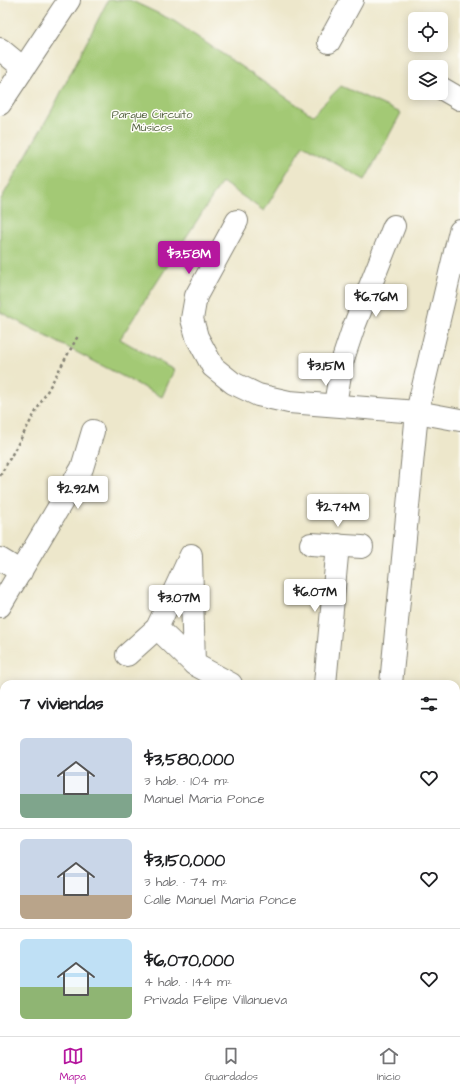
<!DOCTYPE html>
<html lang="es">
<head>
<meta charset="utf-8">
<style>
	:root { --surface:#fff; --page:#f6f6f6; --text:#202124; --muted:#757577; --line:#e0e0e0; --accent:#b5179e }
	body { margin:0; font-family:"Architects Daughter",sans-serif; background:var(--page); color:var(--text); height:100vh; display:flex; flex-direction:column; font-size:15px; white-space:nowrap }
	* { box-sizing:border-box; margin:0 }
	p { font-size:13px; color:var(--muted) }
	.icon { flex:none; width:22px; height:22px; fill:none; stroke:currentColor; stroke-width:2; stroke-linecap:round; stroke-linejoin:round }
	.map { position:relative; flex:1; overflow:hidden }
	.details { position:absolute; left:0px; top:680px; width:460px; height:356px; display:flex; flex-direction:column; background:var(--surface); border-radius:12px 12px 0 0; box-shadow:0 2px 10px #0003 }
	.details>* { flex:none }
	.fabs { position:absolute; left:408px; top:12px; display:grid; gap:8px }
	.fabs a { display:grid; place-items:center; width:40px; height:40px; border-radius:6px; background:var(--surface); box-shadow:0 2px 10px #0003; font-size:20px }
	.price { position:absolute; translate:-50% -34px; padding:0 9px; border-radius:4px; background:#fff; color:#222; font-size:13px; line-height:26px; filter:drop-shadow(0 1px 2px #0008) }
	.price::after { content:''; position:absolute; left:50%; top:24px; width:12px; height:9px; margin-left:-6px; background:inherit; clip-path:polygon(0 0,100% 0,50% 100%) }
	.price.on { background:var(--accent); color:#fff }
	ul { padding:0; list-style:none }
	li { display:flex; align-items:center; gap:12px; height:100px; padding:0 20px }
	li+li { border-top:1px solid var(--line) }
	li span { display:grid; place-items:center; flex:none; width:112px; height:80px; border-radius:6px; color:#555 }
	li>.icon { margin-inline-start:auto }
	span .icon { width:48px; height:48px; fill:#fffc; stroke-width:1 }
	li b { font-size:17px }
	h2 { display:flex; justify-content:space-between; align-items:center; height:48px; padding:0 20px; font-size:17px }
	.tab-bar { display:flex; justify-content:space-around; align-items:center; height:56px; border-top:1px solid var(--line); background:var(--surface); font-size:11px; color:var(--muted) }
	.tab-bar a { display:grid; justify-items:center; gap:2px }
	.tab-bar .on { color:var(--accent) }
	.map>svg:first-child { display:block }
	.green { fill:#a3c974; stroke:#607248 }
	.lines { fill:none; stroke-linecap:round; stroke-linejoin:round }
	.minor-casing { stroke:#848274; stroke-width:24 }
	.path { stroke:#848274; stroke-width:2.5; stroke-dasharray:3 3; stroke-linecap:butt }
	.minor { stroke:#fff; stroke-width:22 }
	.labels { text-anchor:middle; stroke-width:3; stroke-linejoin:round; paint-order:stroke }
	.park-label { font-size:11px; fill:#52613f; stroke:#fdfcf7 }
</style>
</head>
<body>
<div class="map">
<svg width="460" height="1036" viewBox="0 0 460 1036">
	<rect width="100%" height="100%" fill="#fdfcf7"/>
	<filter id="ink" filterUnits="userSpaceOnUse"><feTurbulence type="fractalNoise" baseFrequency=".025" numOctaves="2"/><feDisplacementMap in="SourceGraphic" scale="8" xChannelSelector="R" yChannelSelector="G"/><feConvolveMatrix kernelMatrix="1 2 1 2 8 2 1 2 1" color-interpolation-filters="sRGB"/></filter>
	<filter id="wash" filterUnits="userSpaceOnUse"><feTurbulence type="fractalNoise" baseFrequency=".012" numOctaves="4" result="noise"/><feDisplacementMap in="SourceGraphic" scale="16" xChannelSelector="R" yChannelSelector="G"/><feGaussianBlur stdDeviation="0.9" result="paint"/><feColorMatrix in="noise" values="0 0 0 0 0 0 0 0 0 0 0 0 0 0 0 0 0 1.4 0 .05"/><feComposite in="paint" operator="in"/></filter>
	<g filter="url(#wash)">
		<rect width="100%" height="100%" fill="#ede7cb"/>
		<polygon class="green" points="108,0 130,0 174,21 312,115 341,86 401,113 365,180 303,145 264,211 222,182 120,339 174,370 162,397 0,312 0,201 52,110"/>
	</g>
	<g filter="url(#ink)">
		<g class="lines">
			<g class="minor-casing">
				<g id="minor">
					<polyline points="329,42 352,0"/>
					<polyline points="0,49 23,68"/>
					<polyline points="441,88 460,99"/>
					<polyline points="0,104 69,0"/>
					<polyline points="237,221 196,296 192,319 197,337 213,367 233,383 258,395 289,402 417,412 460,420"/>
					<polyline points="335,405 342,362 353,329 394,226"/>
					<polyline points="311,544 362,547"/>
					<polyline points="191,558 194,664"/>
					<polyline points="0,559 21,572"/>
					<polyline points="0,606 82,468 93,431"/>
					<polyline points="157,628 194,664 231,684"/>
					<polyline points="127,655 157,628 191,555"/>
					<polyline points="325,684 338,545"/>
					<polyline points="391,684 417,412 460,231"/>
					<polyline points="0,731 4,733"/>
					<polyline points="0,781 4,783"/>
					<polyline points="0,860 4,863"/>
					<polyline points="456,883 460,876"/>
					<polyline points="0,992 4,994"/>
					<polyline points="0,1030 4,1026"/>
					<polyline points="66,1032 73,1036"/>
					<polyline points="289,1032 294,1036"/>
				</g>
			</g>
			<g class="path">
				<polyline points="0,476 78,336"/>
				<polyline points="456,934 460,919"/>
				<polyline points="402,1036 407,1032"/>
			</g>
			<use href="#minor" class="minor"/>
		</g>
	</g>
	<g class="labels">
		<g class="park-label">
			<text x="152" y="118">Parque Circuito<tspan x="152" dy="13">Músicos</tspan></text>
		</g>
	</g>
</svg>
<div class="fabs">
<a><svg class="icon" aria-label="locate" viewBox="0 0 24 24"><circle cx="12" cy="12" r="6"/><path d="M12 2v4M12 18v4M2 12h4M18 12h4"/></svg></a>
<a><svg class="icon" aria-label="layers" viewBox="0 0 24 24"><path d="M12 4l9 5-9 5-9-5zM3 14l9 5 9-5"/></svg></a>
</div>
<b class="price on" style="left:189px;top:275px">$3.58M</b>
<b class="price" style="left:376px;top:318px">$6.76M</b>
<b class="price" style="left:326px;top:387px">$3.15M</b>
<b class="price" style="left:78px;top:510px">$2.92M</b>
<b class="price" style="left:338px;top:528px">$2.74M</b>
<b class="price" style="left:315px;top:613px">$6.07M</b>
<b class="price" style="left:179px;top:619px">$3.07M</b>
<section class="details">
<h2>7 viviendas<svg class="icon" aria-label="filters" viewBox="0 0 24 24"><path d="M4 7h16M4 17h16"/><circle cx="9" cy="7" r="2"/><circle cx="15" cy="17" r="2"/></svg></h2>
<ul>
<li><span style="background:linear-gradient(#c9d6e8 70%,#7fa58c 0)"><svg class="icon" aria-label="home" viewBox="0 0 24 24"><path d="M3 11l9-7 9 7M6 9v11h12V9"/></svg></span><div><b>$3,580,000</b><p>3 hab. · 104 m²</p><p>Manuel Maria Ponce</p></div><svg class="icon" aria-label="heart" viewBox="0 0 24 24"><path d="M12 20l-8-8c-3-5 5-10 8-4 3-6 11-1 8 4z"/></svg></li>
<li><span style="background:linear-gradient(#c9d6e8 70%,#b9a48a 0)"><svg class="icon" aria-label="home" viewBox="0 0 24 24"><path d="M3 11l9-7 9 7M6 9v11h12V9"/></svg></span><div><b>$3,150,000</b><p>3 hab. · 74 m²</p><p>Calle Manuel Maria Ponce</p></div><svg class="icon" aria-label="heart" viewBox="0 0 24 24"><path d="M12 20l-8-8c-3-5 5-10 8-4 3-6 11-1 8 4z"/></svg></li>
<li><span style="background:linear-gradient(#bfe0f5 60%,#8fb573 0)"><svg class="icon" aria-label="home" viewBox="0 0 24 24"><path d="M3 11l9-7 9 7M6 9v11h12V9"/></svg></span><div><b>$6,070,000</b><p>4 hab. · 144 m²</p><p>Privada Felipe Villanueva</p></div><svg class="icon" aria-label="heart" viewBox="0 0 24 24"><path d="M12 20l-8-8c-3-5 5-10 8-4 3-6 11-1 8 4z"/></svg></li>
</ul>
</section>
</div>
<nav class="tab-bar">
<a class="on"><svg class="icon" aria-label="map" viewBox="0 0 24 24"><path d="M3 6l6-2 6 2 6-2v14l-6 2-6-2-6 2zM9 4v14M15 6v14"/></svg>Mapa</a>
<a><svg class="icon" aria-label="saved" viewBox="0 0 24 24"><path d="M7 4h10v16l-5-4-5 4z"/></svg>Guardados</a>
<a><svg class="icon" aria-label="home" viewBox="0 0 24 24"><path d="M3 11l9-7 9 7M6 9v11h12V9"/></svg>Inicio</a>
</nav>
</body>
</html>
